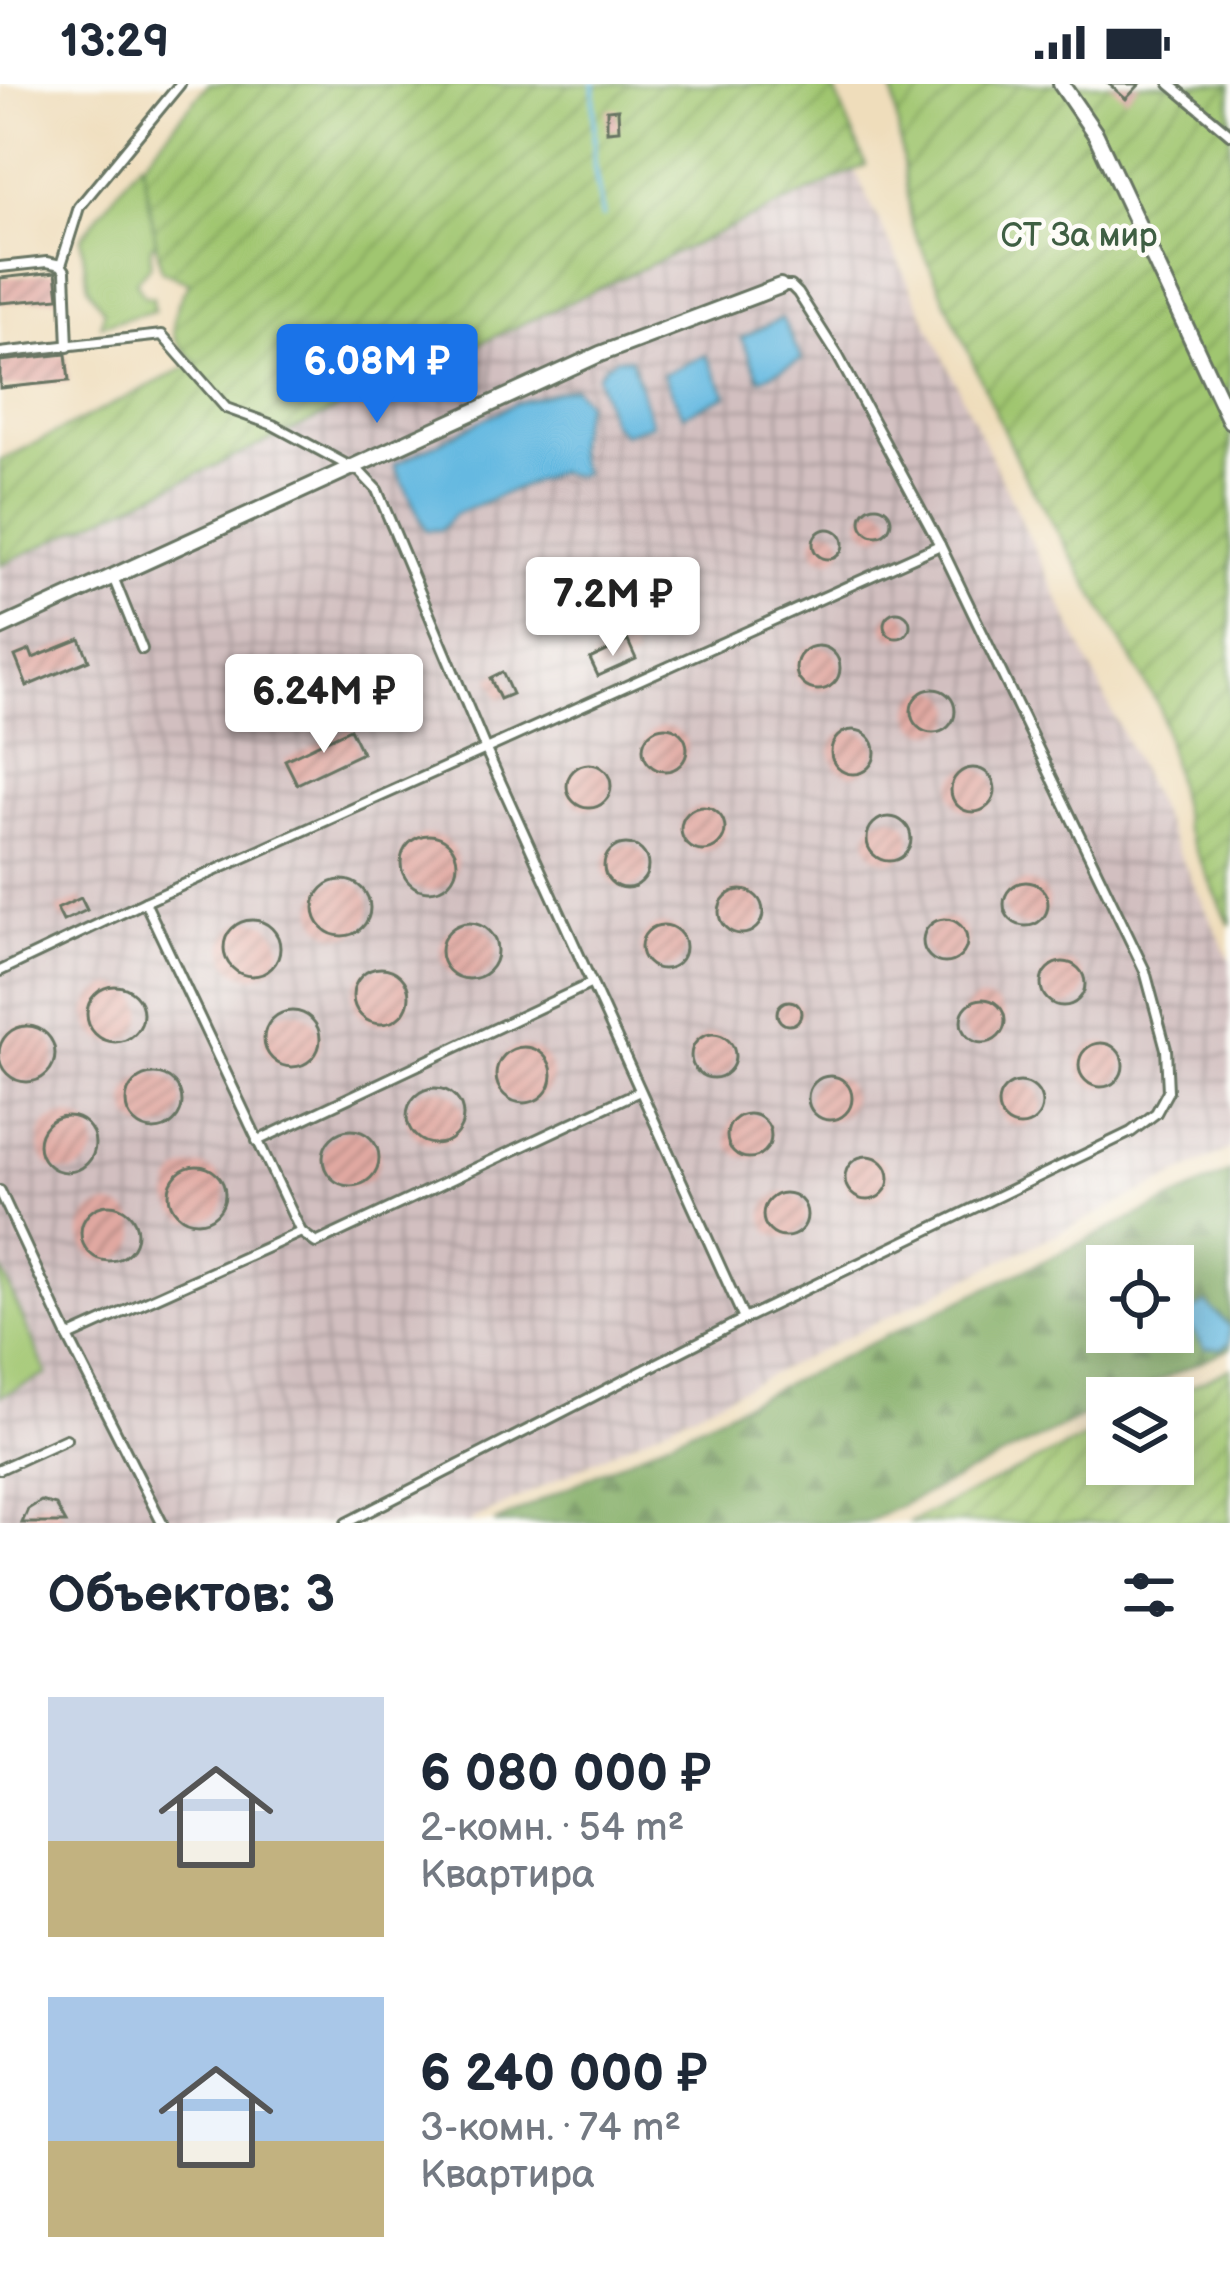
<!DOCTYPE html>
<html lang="ru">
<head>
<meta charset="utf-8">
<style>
	:root { --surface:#fff; --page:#f6f6f7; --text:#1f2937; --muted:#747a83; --accent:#1a73e8 }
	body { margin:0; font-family:"Balsamiq Sans",sans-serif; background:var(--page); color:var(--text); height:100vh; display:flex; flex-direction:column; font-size:45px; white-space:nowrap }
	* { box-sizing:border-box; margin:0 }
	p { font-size:39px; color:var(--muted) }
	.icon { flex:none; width:66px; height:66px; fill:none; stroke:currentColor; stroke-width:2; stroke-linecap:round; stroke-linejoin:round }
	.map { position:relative; height:1439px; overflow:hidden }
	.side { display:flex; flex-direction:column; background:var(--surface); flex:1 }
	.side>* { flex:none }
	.fabs { position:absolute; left:1086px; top:1161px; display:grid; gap:24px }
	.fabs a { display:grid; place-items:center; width:108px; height:108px; border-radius:0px; background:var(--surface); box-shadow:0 6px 30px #0003; font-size:60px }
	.price { position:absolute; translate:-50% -102px; padding:0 27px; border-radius:12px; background:#fff; color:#222; font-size:39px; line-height:78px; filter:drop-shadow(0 3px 6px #0008) }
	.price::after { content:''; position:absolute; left:50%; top:72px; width:36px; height:27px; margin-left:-18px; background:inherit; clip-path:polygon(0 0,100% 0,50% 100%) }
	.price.selected { background:var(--accent); color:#fff }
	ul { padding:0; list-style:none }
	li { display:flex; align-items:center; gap:36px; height:300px; padding:0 48px }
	li span { display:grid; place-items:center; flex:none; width:336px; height:240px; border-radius:0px; color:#555 }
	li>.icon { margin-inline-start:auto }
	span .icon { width:144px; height:144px; fill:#fffc; stroke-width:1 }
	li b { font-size:51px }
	h2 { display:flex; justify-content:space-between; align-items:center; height:144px; padding:0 48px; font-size:51px }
	.status { display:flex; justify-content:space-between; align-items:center; height:84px; padding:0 60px; background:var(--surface); direction:ltr }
	.status svg { height:33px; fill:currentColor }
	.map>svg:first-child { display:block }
	.industrial { fill:url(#industrial-grid) }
	.grass { fill:#a0c670; stroke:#608252; stroke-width:3 }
	.forest { fill:url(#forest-firs); stroke:#50744b; stroke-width:3; fill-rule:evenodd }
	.garden { fill:url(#garden-furrows); stroke:#608252; stroke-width:3 }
	.water { fill:#65b9e1; stroke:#427b8a; stroke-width:3 }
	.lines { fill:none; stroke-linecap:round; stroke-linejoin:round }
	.stream { stroke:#65b9e1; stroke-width:4.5 }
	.building { fill:url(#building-hatch) }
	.lane-casing { stroke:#687563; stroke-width:14 }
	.street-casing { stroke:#687563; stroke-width:20 }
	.lane { stroke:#fff; stroke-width:8 }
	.street { stroke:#fff; stroke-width:14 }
	.labels { text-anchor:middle; stroke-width:9; stroke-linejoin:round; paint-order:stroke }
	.park-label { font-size:33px; fill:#3f5f43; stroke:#fdfcf7 }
</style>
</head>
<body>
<div class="status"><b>13:29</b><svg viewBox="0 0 49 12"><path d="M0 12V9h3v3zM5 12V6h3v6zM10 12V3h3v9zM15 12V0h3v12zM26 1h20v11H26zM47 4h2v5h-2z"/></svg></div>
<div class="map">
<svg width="1230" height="1439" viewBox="0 0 1230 1439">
	<defs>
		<pattern id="industrial-grid" width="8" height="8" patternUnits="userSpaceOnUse" patternTransform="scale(3)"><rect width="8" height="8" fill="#d2bfc0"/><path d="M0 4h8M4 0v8" fill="none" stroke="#aa9c9d"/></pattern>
		<pattern id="forest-firs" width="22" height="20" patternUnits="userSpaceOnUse" patternTransform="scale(3)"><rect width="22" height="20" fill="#80ab62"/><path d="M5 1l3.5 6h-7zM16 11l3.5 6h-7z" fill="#688c52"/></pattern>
		<pattern id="garden-furrows" width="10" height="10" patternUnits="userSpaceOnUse" patternTransform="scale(3)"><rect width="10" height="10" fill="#a0c670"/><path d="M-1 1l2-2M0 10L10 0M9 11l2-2" fill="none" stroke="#82a25d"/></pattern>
		<pattern id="building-hatch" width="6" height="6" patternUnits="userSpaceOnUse" patternTransform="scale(3)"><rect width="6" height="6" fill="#e1a9a2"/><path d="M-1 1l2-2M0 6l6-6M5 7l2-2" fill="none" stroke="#b68b85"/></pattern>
	</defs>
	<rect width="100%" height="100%" fill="#fdfcf7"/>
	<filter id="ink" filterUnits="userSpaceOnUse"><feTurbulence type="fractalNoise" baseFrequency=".00833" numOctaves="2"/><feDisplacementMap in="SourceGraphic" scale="24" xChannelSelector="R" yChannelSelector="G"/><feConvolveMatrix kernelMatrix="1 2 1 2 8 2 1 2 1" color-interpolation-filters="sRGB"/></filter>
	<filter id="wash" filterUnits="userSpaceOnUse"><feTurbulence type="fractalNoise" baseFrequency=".004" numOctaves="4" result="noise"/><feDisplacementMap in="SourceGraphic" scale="48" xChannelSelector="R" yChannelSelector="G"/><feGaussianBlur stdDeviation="2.7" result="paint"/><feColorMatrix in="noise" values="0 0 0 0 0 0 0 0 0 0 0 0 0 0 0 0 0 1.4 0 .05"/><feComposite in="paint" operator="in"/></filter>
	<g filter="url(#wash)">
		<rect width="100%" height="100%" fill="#efddbb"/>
		<polygon class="industrial" points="855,86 1230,876 1230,1065 468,1439 0,1439 0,481"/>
		<g class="grass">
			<polygon points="141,77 149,86 170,144 151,162 150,182 136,197 144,212 153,213 154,227 101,241 104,227 88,203 81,154"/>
			<polygon points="0,1182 47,1290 0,1312"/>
		</g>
		<path class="forest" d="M1230,1088v155l-10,-12 2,33 8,-6v6l-109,50h-14v7l-242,118h-371zM1107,1182h66v66h-66z"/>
		<g class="garden">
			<path d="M208,0h624l34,81 -866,400v-104l197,-99c-6,-6 -17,-14 -21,-22 -8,-14 4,-47 14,-57l-29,-13 -19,-106z"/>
			<polygon points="892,0 1230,0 1230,841 1185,743 1160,624 1022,387 912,142"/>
			<polygon points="1230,1284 1230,1439 908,1439 1107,1343 1107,1380 1173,1380 1173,1314 1167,1314"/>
		</g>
		<g class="water">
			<polygon points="782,234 802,276 760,295 741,254"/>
			<polygon points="706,271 727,311 683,331 663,290"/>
			<polygon points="617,274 631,274 652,340 623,350 611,338 597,292 604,282"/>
			<path d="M574,303l12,15c-6,25 -18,48 -2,71l-9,3 -18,-4 -102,42 -14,16h-15l-32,-65 122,-62z"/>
			<polygon points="1206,1219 1230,1243 1230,1258 1222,1264 1205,1264 1186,1238 1190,1228"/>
		</g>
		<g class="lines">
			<polyline class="stream" points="594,0 594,82 603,133"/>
		</g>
		<g id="blocks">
			<g class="building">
				<polygon points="1109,0 1140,0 1126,15"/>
				<polygon points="618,25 619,46 607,47 607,26"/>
				<polygon points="56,188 59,214 0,219 0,194"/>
				<polygon points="66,270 69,297 0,304 0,277"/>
				<circle cx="876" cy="437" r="15"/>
				<circle cx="828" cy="460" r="15"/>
				<circle cx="897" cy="541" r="13"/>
				<polygon points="80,555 89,576 27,602 15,572 30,566 33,574"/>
				<polygon points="628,557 636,575 598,592 590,575"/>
				<circle cx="818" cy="584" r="22"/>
				<polygon points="502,588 512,610 500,615 490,594"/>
				<circle cx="933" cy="627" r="22"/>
				<circle cx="665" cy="665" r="22"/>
				<polygon points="350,645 362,669 297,700 285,676"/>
				<circle cx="853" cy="668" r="22"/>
				<circle cx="589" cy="702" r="22"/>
				<circle cx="973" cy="706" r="22"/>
				<circle cx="703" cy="745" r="22"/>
				<circle cx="889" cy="755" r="22"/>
				<circle cx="429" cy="779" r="28"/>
				<circle cx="626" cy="782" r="22"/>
				<circle cx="342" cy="824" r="28"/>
				<circle cx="1026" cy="820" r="22"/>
				<circle cx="741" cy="828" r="22"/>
				<polygon points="81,814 87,826 63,837 57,825"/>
				<circle cx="945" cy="857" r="22"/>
				<circle cx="252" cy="864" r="28"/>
				<circle cx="469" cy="867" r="28"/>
				<circle cx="663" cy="863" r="22"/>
				<circle cx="1063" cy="900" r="22"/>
				<circle cx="381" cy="912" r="28"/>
				<circle cx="115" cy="930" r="28"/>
				<circle cx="983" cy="937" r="22"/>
				<circle cx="789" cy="929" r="12"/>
				<circle cx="292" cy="955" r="28"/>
				<circle cx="27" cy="970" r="28"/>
				<circle cx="713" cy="972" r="22"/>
				<circle cx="1101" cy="981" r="22"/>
				<circle cx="524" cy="991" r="28"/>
				<circle cx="154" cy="1018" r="28"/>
				<circle cx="830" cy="1014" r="22"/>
				<circle cx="1020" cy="1020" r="22"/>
				<circle cx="435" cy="1032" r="28"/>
				<circle cx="749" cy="1052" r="22"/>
				<circle cx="67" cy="1060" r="28"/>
				<circle cx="351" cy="1074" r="28"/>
				<circle cx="867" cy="1094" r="22"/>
				<circle cx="197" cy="1110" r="28"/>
				<circle cx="785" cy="1131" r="22"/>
				<circle cx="109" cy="1149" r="28"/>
				<polygon points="41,1417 56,1421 66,1439 22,1439 28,1425"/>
			</g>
		</g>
	</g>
	<g filter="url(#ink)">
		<use href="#blocks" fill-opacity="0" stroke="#687563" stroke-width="3"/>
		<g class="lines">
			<g class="lane-casing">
				<g id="lane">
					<polyline points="1170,0 1230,50"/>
					<polyline points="61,181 79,123 180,0"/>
					<polyline points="0,183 47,178 61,181 65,187 68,263"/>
					<polyline points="780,202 791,202 798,209 838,272 940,461"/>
					<polyline points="0,269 162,251 226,324 273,341 360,388 377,406 486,666 744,1235"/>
					<polyline points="113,493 142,565"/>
					<polyline points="145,818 301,1148"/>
					<polyline points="0,887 145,818 940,461 1145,887 1166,965 1168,1007 1156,1029 1131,1048 744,1235 346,1439"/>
					<polyline points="257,1057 592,899"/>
					<polyline points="0,1107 68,1253 301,1148 316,1159 640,1007"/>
					<polyline points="68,1253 162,1439"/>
					<polyline points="0,1385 66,1355"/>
				</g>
			</g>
			<g class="street-casing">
				<g id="street">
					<polyline points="1061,0 1096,51 1230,337"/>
					<polyline points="0,544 600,270 780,202"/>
				</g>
			</g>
			<use href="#lane" class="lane"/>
			<use href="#street" class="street"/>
		</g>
	</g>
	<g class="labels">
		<g class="park-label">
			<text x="1079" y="162">СТ За мир</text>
		</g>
	</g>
</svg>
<div class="fabs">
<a><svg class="icon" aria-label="locate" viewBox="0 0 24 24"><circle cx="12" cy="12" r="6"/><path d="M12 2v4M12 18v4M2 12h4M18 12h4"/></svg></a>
<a><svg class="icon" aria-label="layers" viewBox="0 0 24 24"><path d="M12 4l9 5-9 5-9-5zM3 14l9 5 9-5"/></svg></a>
</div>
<b class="price selected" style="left:377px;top:342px">6.08M ₽</b>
<b class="price" style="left:613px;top:575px">7.2M ₽</b>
<b class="price" style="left:324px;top:672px">6.24M ₽</b>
</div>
<section class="side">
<h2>Объектов: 3<svg class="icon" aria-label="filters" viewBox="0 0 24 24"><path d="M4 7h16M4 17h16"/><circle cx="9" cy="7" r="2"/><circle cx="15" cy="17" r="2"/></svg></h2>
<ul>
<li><span style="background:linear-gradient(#c9d6e8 60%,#c2b280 0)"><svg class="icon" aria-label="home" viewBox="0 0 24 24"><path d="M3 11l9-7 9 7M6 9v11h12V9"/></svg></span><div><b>6 080 000 ₽</b><p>2-комн. · 54 m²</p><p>Квартира</p></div></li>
<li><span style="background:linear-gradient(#a9c7e8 60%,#c2b280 0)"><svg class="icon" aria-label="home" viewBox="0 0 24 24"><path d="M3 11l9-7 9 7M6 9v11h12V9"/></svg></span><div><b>6 240 000 ₽</b><p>3-комн. · 74 m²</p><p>Квартира</p></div></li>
</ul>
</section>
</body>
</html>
